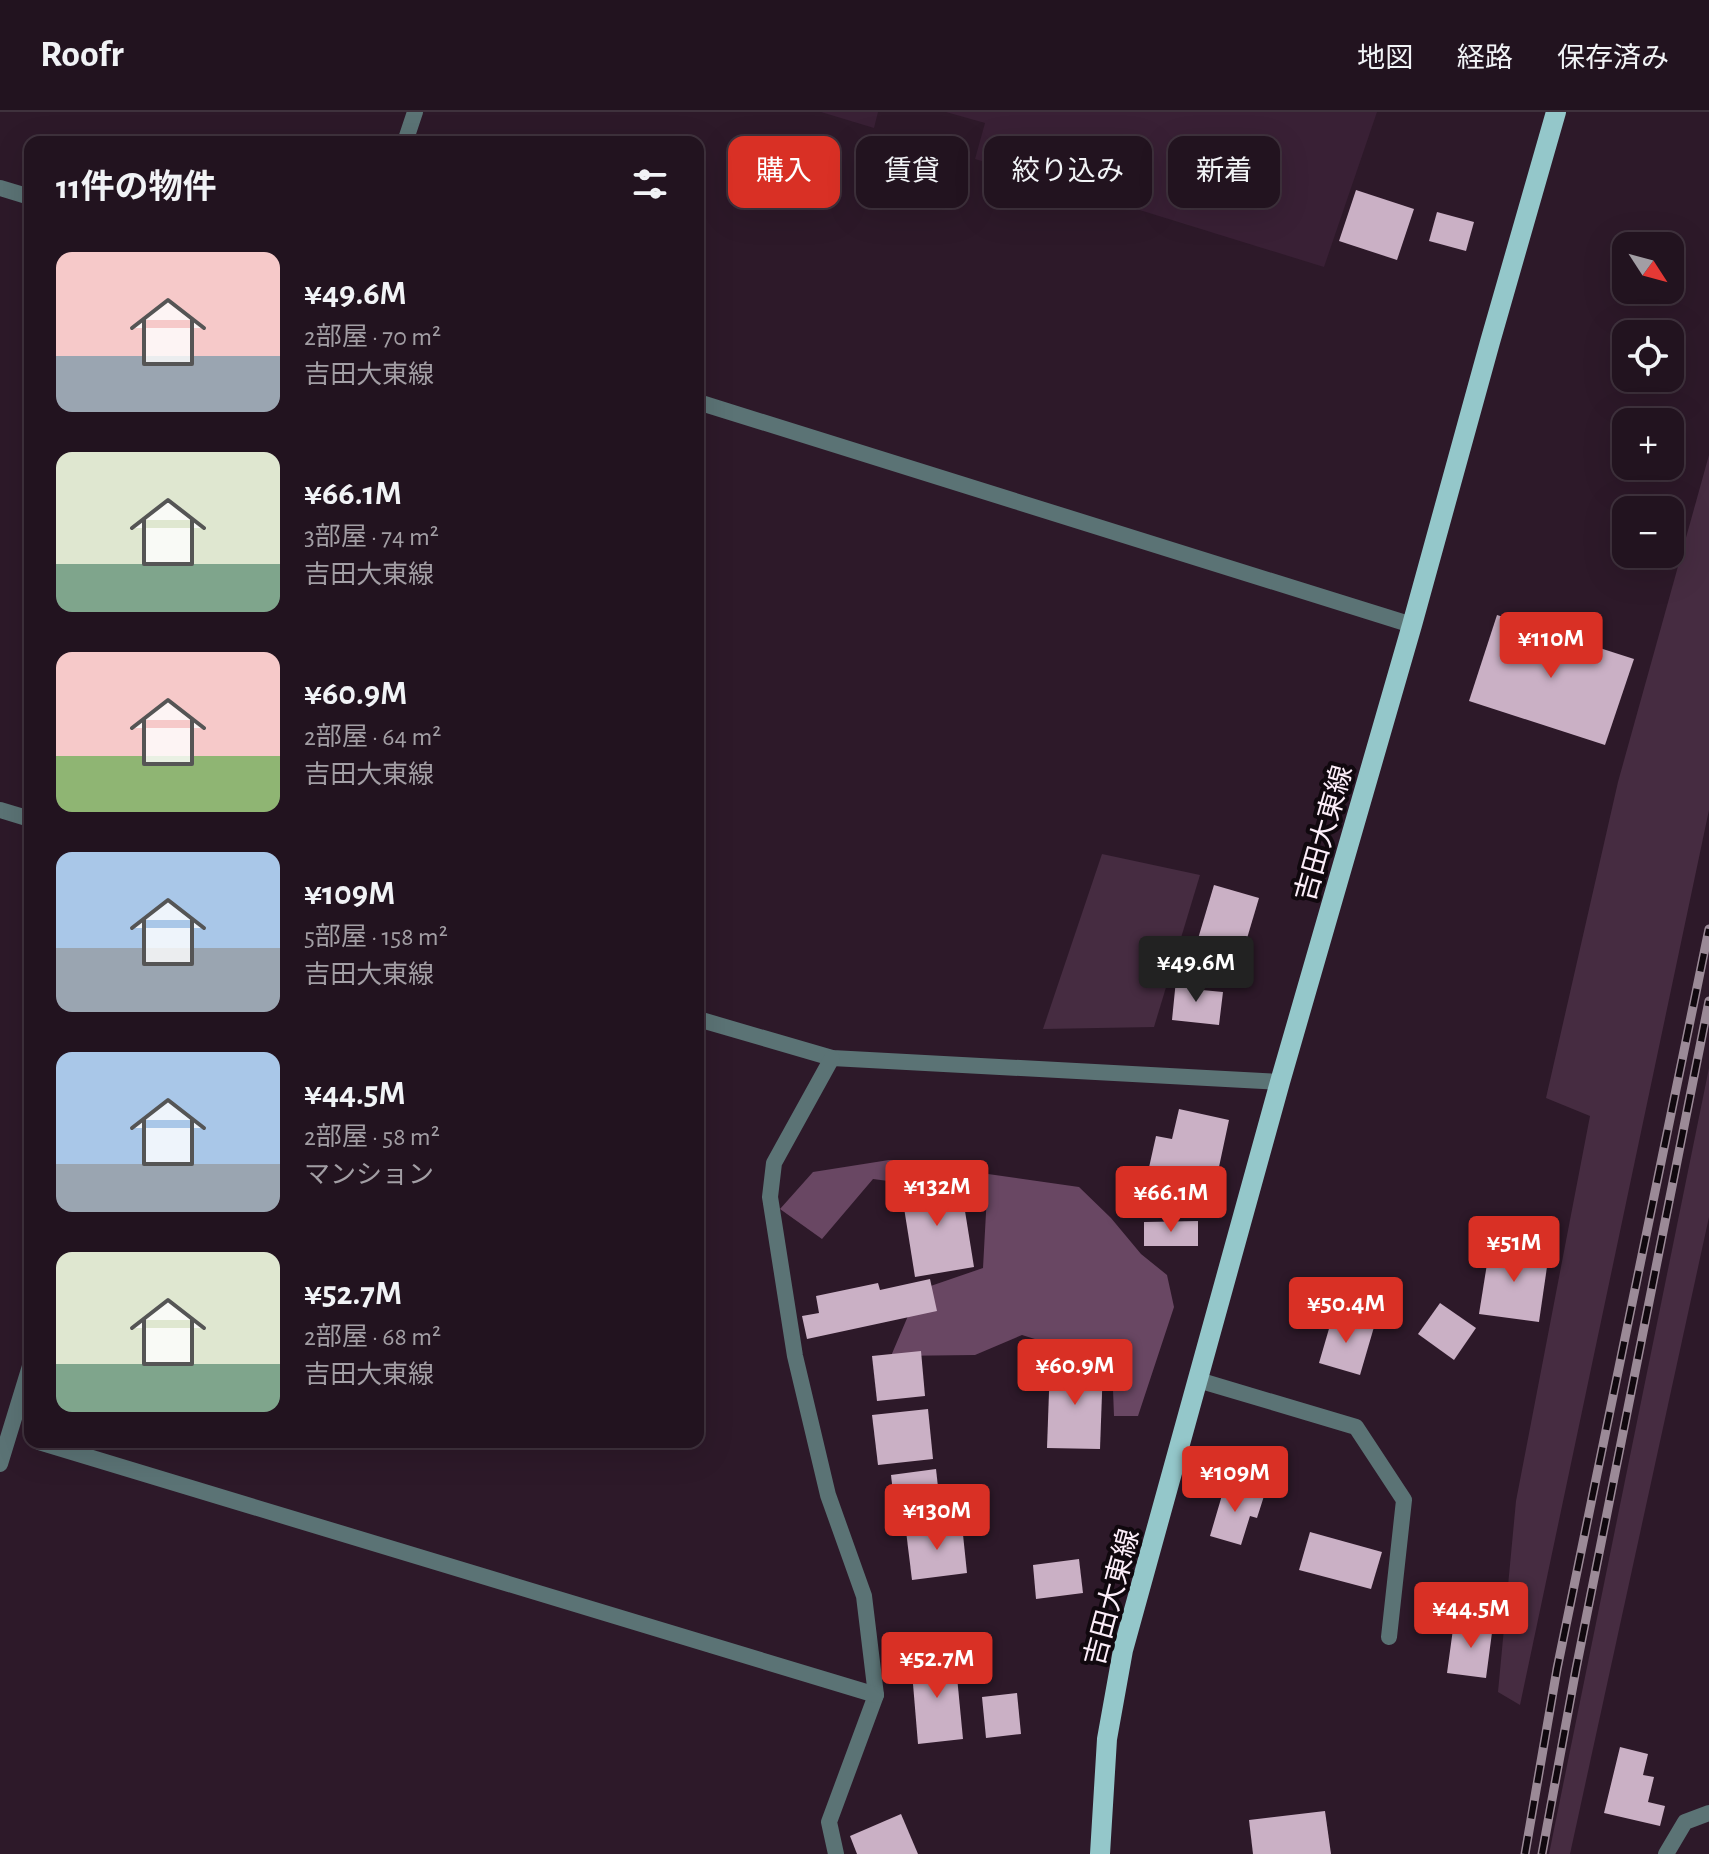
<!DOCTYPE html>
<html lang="ja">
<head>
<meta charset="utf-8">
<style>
	:root { --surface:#22131f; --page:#2a1c28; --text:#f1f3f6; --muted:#a29ea4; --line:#3f323d; --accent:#d93025 }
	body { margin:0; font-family:"Alegreya Sans","Noto Sans JP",sans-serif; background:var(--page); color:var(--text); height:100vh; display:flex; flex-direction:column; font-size:30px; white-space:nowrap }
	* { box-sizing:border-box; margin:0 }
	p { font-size:26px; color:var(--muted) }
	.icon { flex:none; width:44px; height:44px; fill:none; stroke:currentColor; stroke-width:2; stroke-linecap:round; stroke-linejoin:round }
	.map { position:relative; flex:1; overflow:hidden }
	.drawer { position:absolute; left:24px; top:24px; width:680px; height:1312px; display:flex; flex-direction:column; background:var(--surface); border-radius:16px; box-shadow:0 8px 32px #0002,0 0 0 2px var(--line) }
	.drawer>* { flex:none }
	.hud { position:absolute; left:728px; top:24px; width:760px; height:72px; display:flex; gap:16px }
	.needle { width:52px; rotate:126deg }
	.fabs { position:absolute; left:1612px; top:120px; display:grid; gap:16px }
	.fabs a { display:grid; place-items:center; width:72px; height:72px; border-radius:16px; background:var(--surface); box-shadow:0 8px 32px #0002,0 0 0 2px var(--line); font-size:40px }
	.price { position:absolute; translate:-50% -68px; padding:0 18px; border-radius:8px; background:var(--accent); color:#fff; font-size:26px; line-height:52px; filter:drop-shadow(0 2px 4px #0008) }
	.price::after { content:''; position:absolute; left:50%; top:48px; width:24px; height:18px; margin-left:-12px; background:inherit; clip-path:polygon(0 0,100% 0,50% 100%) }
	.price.active { background:#222; color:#fff }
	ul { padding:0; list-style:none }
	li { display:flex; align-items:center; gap:24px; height:200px; padding:0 32px }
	li span { display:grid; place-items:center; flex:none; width:224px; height:160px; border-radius:16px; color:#555 }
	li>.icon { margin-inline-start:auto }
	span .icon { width:96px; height:96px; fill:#fffc; stroke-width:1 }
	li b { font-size:34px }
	h2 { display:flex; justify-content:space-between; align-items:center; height:96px; padding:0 32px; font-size:34px }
	.pill { padding:0 28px; border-radius:16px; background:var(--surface); box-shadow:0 8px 32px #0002,0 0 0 2px var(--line); font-size:28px; line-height:72px }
	.pill.active { background:var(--accent); color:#fff }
	header { display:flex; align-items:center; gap:48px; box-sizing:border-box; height:112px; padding:0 40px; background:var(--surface); border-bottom:2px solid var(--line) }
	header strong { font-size:38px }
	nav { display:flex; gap:44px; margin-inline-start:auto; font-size:28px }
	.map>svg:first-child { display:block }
	.built { fill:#392035 }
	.green { fill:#462c41 }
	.forest { fill:#694763 }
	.building { fill:#cab0c5 }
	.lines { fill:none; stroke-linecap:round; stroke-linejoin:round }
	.street { stroke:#5b7375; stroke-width:16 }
	.primary { stroke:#94c7ca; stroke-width:20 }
	.rail-casing { stroke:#9b8a97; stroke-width:9 }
	.rail { stroke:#10080e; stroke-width:6; stroke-dasharray:18; stroke-linecap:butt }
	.labels { text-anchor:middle; stroke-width:8; stroke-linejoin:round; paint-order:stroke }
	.street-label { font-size:28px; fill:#fceef9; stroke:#10080e }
</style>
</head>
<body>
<header>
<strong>Roofr</strong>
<nav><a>地図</a><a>経路</a><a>保存済み</a></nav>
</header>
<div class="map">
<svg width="1709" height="1742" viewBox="0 0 1709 1742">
	<rect width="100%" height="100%" fill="#2d1929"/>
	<g class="built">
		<polygon points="821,0 878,0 874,16"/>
		<polygon points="946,0 1377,0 1324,155 975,47 985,11"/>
	</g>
	<g class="green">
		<polygon points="1709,343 1709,698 1520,1593 1498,1580 1516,1389 1590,1004 1546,986 1618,670"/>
		<polygon points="1102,742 1200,763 1154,915 1043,917"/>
		<polygon points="1709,956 1709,1105 1570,1742 1549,1742"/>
	</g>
	<polygon class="forest" points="889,1048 1079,1075 1111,1106 1141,1142 1167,1163 1174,1195 1138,1304 1114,1304 1112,1251 1022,1223 975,1243 891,1244 919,1178 983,1156 987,1082 873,1067 822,1127 780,1097 813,1060"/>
	<g class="building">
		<polygon points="1356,78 1414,97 1397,148 1339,129"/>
		<polygon points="1437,100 1474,110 1466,139 1429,129"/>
		<polygon points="1497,503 1634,547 1605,633 1469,589"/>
		<polygon points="1214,773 1259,786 1234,870 1189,857"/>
		<polygon points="1176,868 1203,871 1202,878 1223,880 1219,913 1172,908"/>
		<polygon points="1179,997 1229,1008 1213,1083 1146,1069 1156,1024 1172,1027"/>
		<polygon points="960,1068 974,1155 915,1165 901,1077"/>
		<polygon points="1198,1109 1198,1134 1144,1134 1144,1110"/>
		<polygon points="1490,1133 1549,1141 1539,1210 1479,1202"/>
		<polygon points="930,1167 937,1199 807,1227 802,1204 819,1201 816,1184 878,1171 880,1178"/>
		<polygon points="1440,1191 1476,1216 1454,1248 1418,1222"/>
		<polygon points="1333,1203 1374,1215 1360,1263 1319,1251"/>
		<polygon points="921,1239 925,1284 877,1289 872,1244"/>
		<polygon points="1050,1252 1103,1254 1100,1337 1047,1336"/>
		<polygon points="928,1297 933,1347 878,1353 872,1303"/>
		<polygon points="936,1357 941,1402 896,1407 891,1363"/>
		<polygon points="1225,1373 1264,1384 1257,1406 1250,1404 1241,1433 1210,1424"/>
		<polygon points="962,1413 967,1461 912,1468 906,1419"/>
		<polygon points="1310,1420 1382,1440 1371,1477 1299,1458"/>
		<polygon points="1079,1447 1083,1481 1036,1487 1033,1453"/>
		<polygon points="1467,1510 1493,1513 1486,1566 1447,1561 1453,1517 1465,1519"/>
		<polygon points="955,1544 963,1627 918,1632 911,1548"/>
		<polygon points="1017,1581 1021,1622 986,1626 982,1585"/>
		<polygon points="1620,1635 1648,1642 1643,1663 1654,1665 1648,1690 1665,1694 1660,1714 1604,1701"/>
		<polygon points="1325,1699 1331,1742 1253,1742 1249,1708"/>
		<polygon points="901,1702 918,1742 857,1742 850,1724"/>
	</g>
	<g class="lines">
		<g class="street">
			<polyline points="405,30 415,0"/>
			<polyline points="0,76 30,85"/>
			<polyline points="698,290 1412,513"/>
			<polyline points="0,698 30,707"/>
			<polyline points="698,907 832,946 1280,970"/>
			<polyline points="832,946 774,1051 770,1085 795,1244 828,1383 864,1484 876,1583 829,1710 836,1742"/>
			<polyline points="1198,1268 1356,1315 1404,1388 1389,1525"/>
			<polyline points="39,1330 876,1583"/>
			<polyline points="0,1352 30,1254"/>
			<polyline points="1666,1742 1685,1710 1709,1701"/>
		</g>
		<polyline class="primary" points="1100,1742 1107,1627 1123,1538 1280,970 1412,513 1490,230 1556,0"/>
		<g class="rail-casing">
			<g id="rail">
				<polyline points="1525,1742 1557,1557 1709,817"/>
				<polyline points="1542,1742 1576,1557 1709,889"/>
			</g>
		</g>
		<use href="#rail" class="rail"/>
	</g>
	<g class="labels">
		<g class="street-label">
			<text transform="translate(1323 721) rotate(-74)" y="10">吉田大東線</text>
			<text transform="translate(1111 1485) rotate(-75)" y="10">吉田大東線</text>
		</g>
	</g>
</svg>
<div class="fabs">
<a><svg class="needle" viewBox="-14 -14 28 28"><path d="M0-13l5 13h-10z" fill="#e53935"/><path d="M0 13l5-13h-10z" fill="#a29ea4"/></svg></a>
<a><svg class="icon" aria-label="locate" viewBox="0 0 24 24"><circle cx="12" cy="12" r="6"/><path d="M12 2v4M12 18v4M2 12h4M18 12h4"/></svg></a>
<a>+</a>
<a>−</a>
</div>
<b class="price" style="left:1551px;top:568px">¥110M</b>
<b class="price active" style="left:1196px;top:892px">¥49.6M</b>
<b class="price" style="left:937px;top:1116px">¥132M</b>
<b class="price" style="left:1171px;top:1122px">¥66.1M</b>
<b class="price" style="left:1514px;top:1172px">¥51M</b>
<b class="price" style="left:1346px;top:1233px">¥50.4M</b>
<b class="price" style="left:1075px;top:1295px">¥60.9M</b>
<b class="price" style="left:1235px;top:1402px">¥109M</b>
<b class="price" style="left:937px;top:1440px">¥130M</b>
<b class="price" style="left:1471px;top:1538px">¥44.5M</b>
<b class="price" style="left:937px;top:1588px">¥52.7M</b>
<div class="hud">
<a class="pill active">購入</a>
<a class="pill">賃貸</a>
<a class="pill">絞り込み</a>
<a class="pill">新着</a>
</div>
<section class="drawer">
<h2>11件の物件<svg class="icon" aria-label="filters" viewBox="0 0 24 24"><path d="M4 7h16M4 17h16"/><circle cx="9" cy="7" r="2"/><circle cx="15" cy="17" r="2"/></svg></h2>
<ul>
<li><span style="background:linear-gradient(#f6c9c9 65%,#9aa5b1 0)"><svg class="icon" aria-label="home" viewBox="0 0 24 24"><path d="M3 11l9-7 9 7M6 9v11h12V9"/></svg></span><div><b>¥49.6M</b><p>2部屋 · 70 m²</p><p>吉田大東線</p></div></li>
<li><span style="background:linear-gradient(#dfe7d0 70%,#7fa58c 0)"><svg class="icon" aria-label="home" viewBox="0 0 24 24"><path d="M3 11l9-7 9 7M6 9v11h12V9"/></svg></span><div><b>¥66.1M</b><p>3部屋 · 74 m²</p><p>吉田大東線</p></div></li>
<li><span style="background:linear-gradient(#f6c9c9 65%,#8fb573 0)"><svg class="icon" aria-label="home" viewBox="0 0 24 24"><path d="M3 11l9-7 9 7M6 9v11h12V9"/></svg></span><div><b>¥60.9M</b><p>2部屋 · 64 m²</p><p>吉田大東線</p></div></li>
<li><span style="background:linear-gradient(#a9c7e8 60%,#9aa5b1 0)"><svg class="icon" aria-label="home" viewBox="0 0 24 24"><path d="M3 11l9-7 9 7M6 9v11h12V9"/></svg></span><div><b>¥109M</b><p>5部屋 · 158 m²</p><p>吉田大東線</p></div></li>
<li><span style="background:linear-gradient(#a9c7e8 70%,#9aa5b1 0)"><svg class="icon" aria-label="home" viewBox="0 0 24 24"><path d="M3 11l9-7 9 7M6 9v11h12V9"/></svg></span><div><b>¥44.5M</b><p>2部屋 · 58 m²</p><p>マンション</p></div></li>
<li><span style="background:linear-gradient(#dfe7d0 70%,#7fa58c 0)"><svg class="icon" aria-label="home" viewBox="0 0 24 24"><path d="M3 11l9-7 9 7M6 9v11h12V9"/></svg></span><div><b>¥52.7M</b><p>2部屋 · 68 m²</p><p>吉田大東線</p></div></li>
</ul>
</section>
</div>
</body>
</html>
